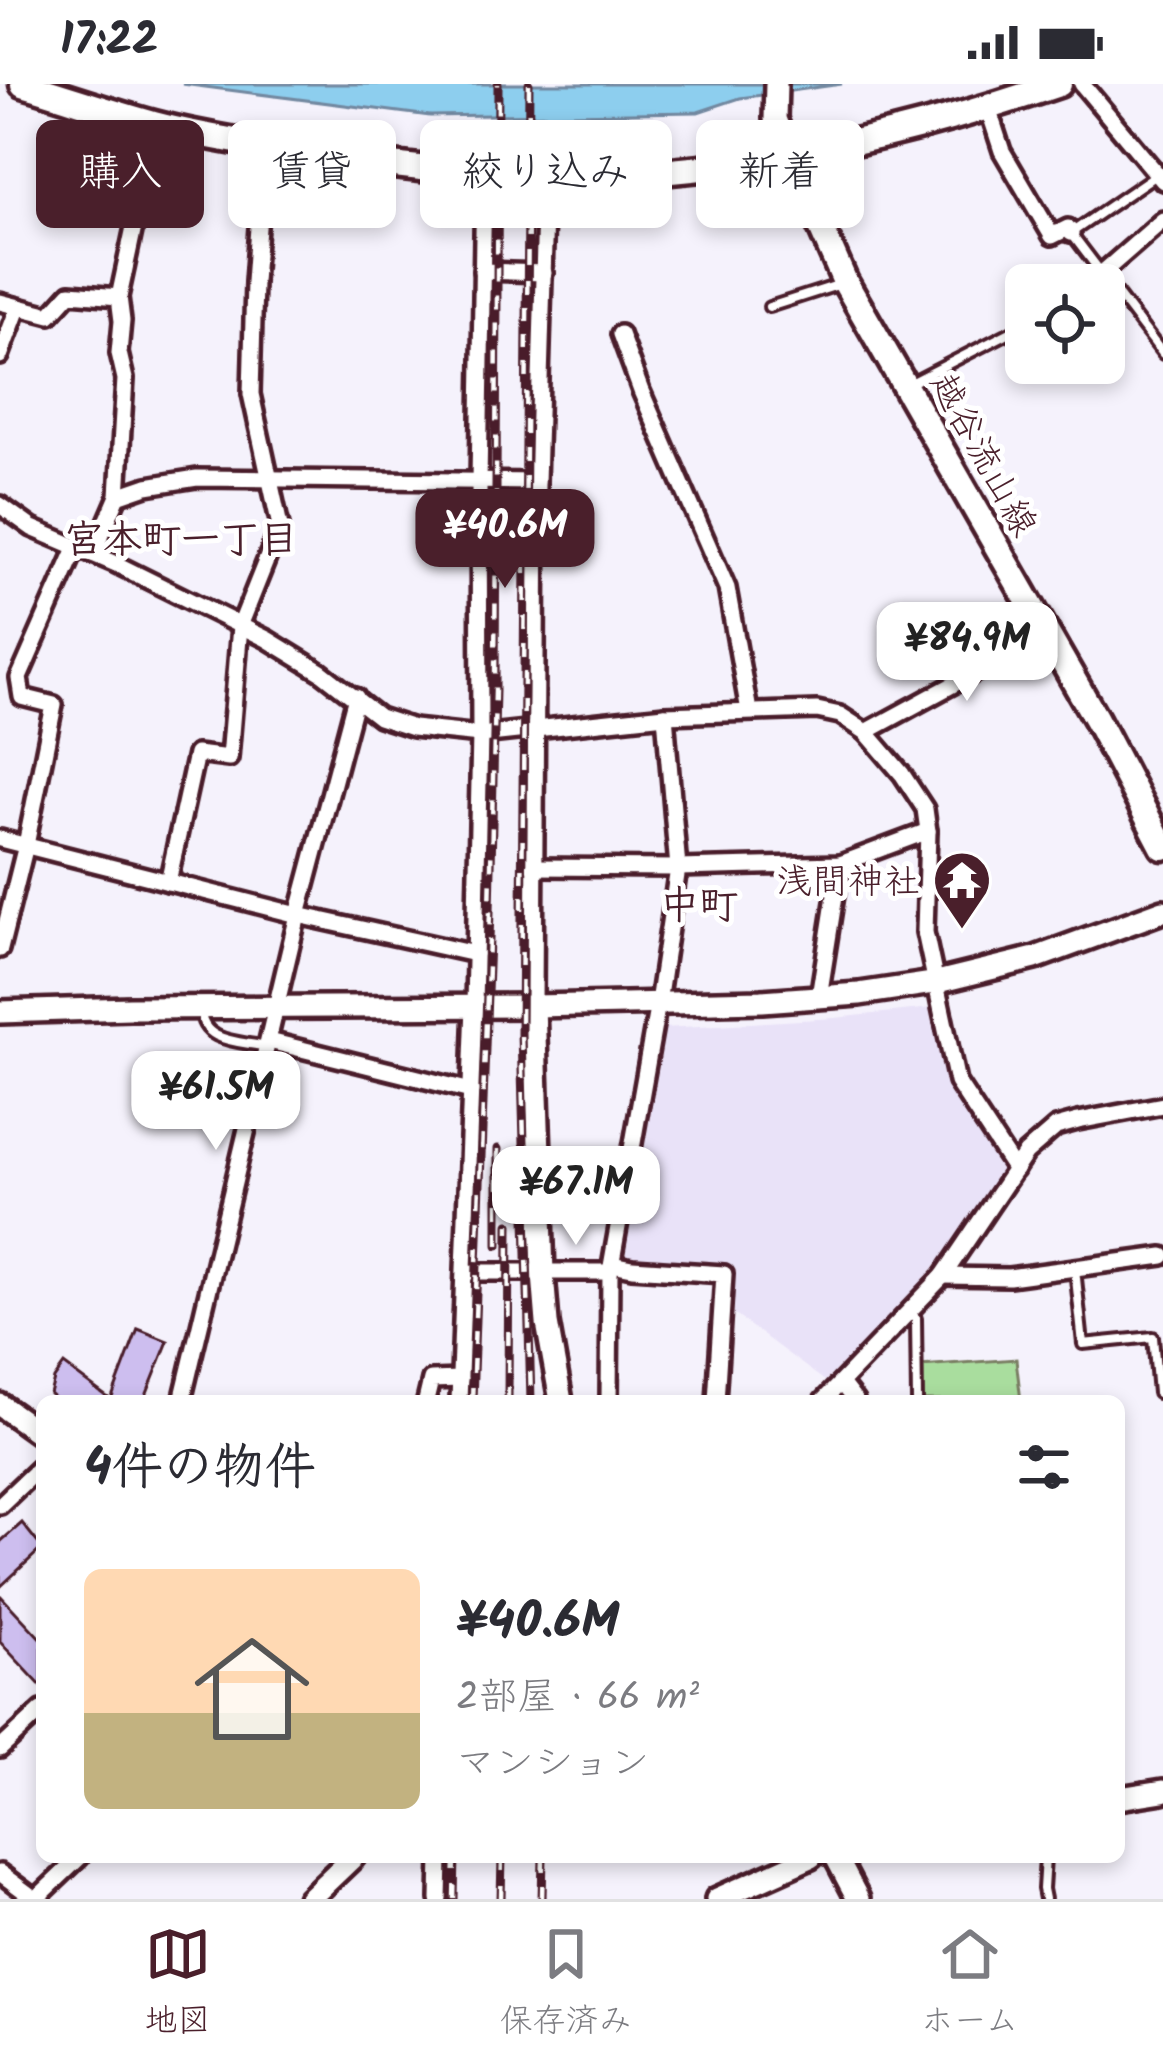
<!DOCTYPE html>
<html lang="ja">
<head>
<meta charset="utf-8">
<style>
	:root { --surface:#fff; --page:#f7f7f7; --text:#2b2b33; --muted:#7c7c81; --line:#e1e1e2; --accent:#4a1f2b }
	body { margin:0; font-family:Kalam,"Klee One",sans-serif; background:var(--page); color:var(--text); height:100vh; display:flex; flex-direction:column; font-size:45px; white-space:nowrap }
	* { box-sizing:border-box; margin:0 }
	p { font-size:39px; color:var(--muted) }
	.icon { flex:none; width:66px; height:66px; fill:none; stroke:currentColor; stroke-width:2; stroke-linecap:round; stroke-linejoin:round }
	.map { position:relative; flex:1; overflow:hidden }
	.panel { position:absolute; left:36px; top:1311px; width:1089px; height:468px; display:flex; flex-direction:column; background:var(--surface); border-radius:18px; box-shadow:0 6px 18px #0003 }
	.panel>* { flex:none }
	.banner { position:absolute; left:36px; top:36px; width:1092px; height:108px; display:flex; gap:24px }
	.fabs { position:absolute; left:1005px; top:180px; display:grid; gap:24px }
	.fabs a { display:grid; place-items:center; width:120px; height:120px; border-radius:18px; background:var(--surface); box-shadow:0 6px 18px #0003; font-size:60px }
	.price { position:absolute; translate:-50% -102px; padding:0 27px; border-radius:24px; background:#fff; color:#222; font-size:39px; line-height:78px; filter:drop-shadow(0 3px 6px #0008) }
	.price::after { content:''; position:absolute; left:50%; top:72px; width:36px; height:27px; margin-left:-18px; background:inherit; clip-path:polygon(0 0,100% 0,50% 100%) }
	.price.active { background:var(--accent); color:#fff }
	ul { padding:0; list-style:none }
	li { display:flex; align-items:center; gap:36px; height:300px; padding:0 48px }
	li+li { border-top:3px solid var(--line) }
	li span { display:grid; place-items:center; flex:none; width:336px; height:240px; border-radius:18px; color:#555 }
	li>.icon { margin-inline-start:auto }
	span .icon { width:144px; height:144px; fill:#fffc; stroke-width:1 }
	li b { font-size:51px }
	h2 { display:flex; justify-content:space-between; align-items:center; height:144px; padding:0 48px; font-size:51px }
	.tag { padding:0 42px; border-radius:18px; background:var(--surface); box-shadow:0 6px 18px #0003; font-size:42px; line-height:108px }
	.tag.active { background:var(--accent); color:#fff }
	.status { display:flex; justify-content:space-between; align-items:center; height:84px; padding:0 60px; background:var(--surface); direction:ltr }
	.status svg { height:33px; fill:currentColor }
	.tab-bar { display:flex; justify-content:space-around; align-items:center; height:168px; border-top:3px solid var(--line); background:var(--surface); font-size:33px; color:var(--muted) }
	.tab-bar a { display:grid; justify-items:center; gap:6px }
	.tab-bar .active { color:var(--accent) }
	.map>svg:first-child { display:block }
	.built { fill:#e9e2f8 }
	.green { fill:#a9dd9e; stroke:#7a7e64; stroke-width:3 }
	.water { fill:#8dceee; stroke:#7288a0; stroke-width:3 }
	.building { fill:#cdbeef; stroke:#4a1f2b; stroke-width:3 }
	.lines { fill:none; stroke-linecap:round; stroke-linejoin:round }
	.lane-casing { stroke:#4a1f2b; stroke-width:16 }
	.street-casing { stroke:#4a1f2b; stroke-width:24 }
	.secondary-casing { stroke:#4a1f2b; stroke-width:30 }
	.primary-casing { stroke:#4a1f2b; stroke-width:33 }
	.lane { stroke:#fff; stroke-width:8 }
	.street { stroke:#fff; stroke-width:15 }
	.secondary { stroke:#fff; stroke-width:21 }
	.primary { stroke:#fff; stroke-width:24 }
	.rail-casing { stroke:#4a1f2b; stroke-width:9 }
	.rail { stroke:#fff; stroke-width:4.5; stroke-dasharray:14; stroke-linecap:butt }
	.labels { text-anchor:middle; stroke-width:10; stroke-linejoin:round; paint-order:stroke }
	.street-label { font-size:36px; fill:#4a1f2b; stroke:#fff }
	.poi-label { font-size:36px; fill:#4a1f2b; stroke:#fff; text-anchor:end }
	.neighbourhood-label { font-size:39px; font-weight:bold; fill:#4a1f2b; stroke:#fff }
</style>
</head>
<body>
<div class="status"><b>17:22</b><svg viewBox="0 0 49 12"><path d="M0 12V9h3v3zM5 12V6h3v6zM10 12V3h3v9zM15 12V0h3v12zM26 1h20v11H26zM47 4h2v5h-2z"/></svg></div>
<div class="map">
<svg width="1163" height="1815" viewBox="0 0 1163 1815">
	<rect width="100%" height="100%" fill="#f5f2fc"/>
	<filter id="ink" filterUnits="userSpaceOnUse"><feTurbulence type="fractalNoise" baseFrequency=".00833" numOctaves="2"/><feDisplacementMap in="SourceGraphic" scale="24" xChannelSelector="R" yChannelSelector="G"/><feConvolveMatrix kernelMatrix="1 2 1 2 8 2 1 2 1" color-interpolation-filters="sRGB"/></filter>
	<g filter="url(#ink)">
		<polygon class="built" points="931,924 951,1005 1005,1086 947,1168 898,1227 825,1297 730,1227 730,1183 630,1177 625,1168 664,944 835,934"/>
		<polygon class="green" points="1016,1275 1021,1317 922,1317 921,1282"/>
		<polygon class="water" points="182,0 842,0 740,14 698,28 430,32"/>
		<g class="building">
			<polygon points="138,1245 168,1257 144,1317 58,1317 50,1310 54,1295 64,1281 111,1316"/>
			<polygon points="22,1439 42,1464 0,1503 0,1458"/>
			<polygon points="0,1511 42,1556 42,1603 0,1558"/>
		</g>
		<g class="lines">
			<g class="lane-casing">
				<g id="lane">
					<polyline points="1157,90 1071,149 1163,270"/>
					<polyline points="769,223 841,200"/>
					<polyline points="907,301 1026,240"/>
					<path d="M201,926c0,33 39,31 65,37"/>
					<polyline points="1075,1185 1083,1260 1153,1253 1158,1309 1163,1308"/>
					<polyline points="910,1229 916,1234 917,1317"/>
					<polyline points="1045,1773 1043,1805 1045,1815"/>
				</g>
			</g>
			<g class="street-casing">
				<g id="street">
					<polyline points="1082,0 1163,97"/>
					<polyline points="988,24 1002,67 1052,152 1068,144 1071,149"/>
					<polyline points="482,187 544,189"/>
					<polyline points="1101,190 1163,136"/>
					<polyline points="0,218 50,231 70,209 119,213"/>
					<polyline points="620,250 641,307 727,504 749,627"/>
					<polyline points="0,272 18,224"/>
					<polyline points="118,412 147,402 197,394 537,398"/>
					<polyline points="0,421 32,444 114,479 267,555 321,588 379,633 413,644 480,651 665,631 817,626 840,631 866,648 902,690 925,725 928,747 925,848 957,998 1015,1086"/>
					<polyline points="93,470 118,412 125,295 119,269 122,237 119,213 156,40"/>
					<polyline points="866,648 1046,550"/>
					<polyline points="0,755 298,831 475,870"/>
					<polyline points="534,783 678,784 840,780 928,747"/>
					<polyline points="168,798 196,670 229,674 240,542 280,442 251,310 254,198 264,62"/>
					<polyline points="0,865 26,761 54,621 22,613 19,594 76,464"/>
					<polyline points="819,913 840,780"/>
					<polyline points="534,922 537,398 546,92"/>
					<polyline points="269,957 471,1007"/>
					<polyline points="612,1180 632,1184 724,1190 716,1317"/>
					<polyline points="465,1188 610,1188"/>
					<polyline points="943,1192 1009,1193 1163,1172"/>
					<polyline points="841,1299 855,1317"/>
					<polyline points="182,1317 298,831 356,613"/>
					<polyline points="426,1317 431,1296 460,1295"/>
					<polyline points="459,1317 474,922 480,651 479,399 484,90"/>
					<polyline points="609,1317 610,1188 658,919 678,784 665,631"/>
					<polyline points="823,1317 943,1192 1026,1069 1056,1043 1078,1037 1163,1021"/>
					<polyline points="0,1421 42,1381"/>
					<polyline points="0,1665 42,1626"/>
					<polyline points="0,1789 35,1815"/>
					<polyline points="36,1815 80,1773"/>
					<polyline points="439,1815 440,1773"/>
				</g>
			</g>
			<g class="secondary-casing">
				<g id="secondary">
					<polyline points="776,0 775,35 789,70"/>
					<polyline points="534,922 543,1190 547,1239 561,1317"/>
					<polyline points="0,928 130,924 534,922 762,917 859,910 933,899 1035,874 1163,827"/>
					<polyline points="0,1321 42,1351"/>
					<polyline points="1119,1714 1163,1707"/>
					<polyline points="836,1773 858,1815"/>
					<polyline points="309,1815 353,1773"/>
					<polyline points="717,1815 811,1773"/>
				</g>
			</g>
			<g class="primary-casing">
				<g id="primary">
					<path d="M23,0c44,13 87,28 131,40 49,13 101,20 152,29 78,12 157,22 236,23 176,3 351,-35 517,-92"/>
					<polyline points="789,70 845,198 1096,635 1163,763"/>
				</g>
			</g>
			<use href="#lane" class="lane"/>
			<use href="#street" class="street"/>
			<use href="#secondary" class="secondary"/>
			<use href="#primary" class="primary"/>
			<g class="rail-casing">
				<g id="rail">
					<polyline points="529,0 521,949 531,1317"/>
					<polyline points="498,1161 498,1065"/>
					<polyline points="472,1317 490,828 495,606 498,0"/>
					<polyline points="508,1317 509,1140"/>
					<polyline points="454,1815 455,1773"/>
					<polyline points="501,1815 502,1773"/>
					<polyline points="542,1815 543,1773"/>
				</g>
			</g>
			<use href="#rail" class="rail"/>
		</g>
	</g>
	<defs>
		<g id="temple-pin" transform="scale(3)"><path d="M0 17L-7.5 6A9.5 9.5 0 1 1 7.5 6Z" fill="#4a1f2b" stroke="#fff"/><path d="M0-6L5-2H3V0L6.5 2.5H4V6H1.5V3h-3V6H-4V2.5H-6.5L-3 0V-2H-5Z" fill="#fff"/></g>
	</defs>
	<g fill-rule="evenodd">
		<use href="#temple-pin" x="962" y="796"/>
	</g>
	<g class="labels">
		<g class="street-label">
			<text transform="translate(985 370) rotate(61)" y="13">越谷流山線</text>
		</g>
		<g class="poi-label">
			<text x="920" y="809">浅間神社</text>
		</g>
		<g class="neighbourhood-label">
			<text x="181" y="468">宮本町一丁目</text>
			<text x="699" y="834">中町</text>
		</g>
	</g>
</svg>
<div class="fabs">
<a><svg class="icon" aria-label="locate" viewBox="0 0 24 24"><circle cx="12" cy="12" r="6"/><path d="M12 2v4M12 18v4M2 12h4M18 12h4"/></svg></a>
</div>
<b class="price active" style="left:505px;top:507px">¥40.6M</b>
<b class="price" style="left:967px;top:620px">¥84.9M</b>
<b class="price" style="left:216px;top:1069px">¥61.5M</b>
<b class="price" style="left:576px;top:1164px">¥67.1M</b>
<div class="banner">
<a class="tag active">購入</a>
<a class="tag">賃貸</a>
<a class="tag">絞り込み</a>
<a class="tag">新着</a>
</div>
<section class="panel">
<h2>4件の物件<svg class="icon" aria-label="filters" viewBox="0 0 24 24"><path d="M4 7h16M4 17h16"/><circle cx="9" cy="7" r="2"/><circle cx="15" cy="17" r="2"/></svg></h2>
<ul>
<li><span style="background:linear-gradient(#ffd9b3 60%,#c2b280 0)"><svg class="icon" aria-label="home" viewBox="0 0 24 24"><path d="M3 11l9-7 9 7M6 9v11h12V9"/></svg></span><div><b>¥40.6M</b><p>2部屋 · 66 m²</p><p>マンション</p></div></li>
</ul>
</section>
</div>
<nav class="tab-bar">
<a class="active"><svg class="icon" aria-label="map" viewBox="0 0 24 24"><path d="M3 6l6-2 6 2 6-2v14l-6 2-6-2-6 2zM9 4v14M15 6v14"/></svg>地図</a>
<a><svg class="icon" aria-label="saved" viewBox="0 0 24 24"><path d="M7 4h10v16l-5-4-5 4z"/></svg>保存済み</a>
<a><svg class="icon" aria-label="home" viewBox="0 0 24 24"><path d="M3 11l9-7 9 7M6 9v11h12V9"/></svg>ホーム</a>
</nav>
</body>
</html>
